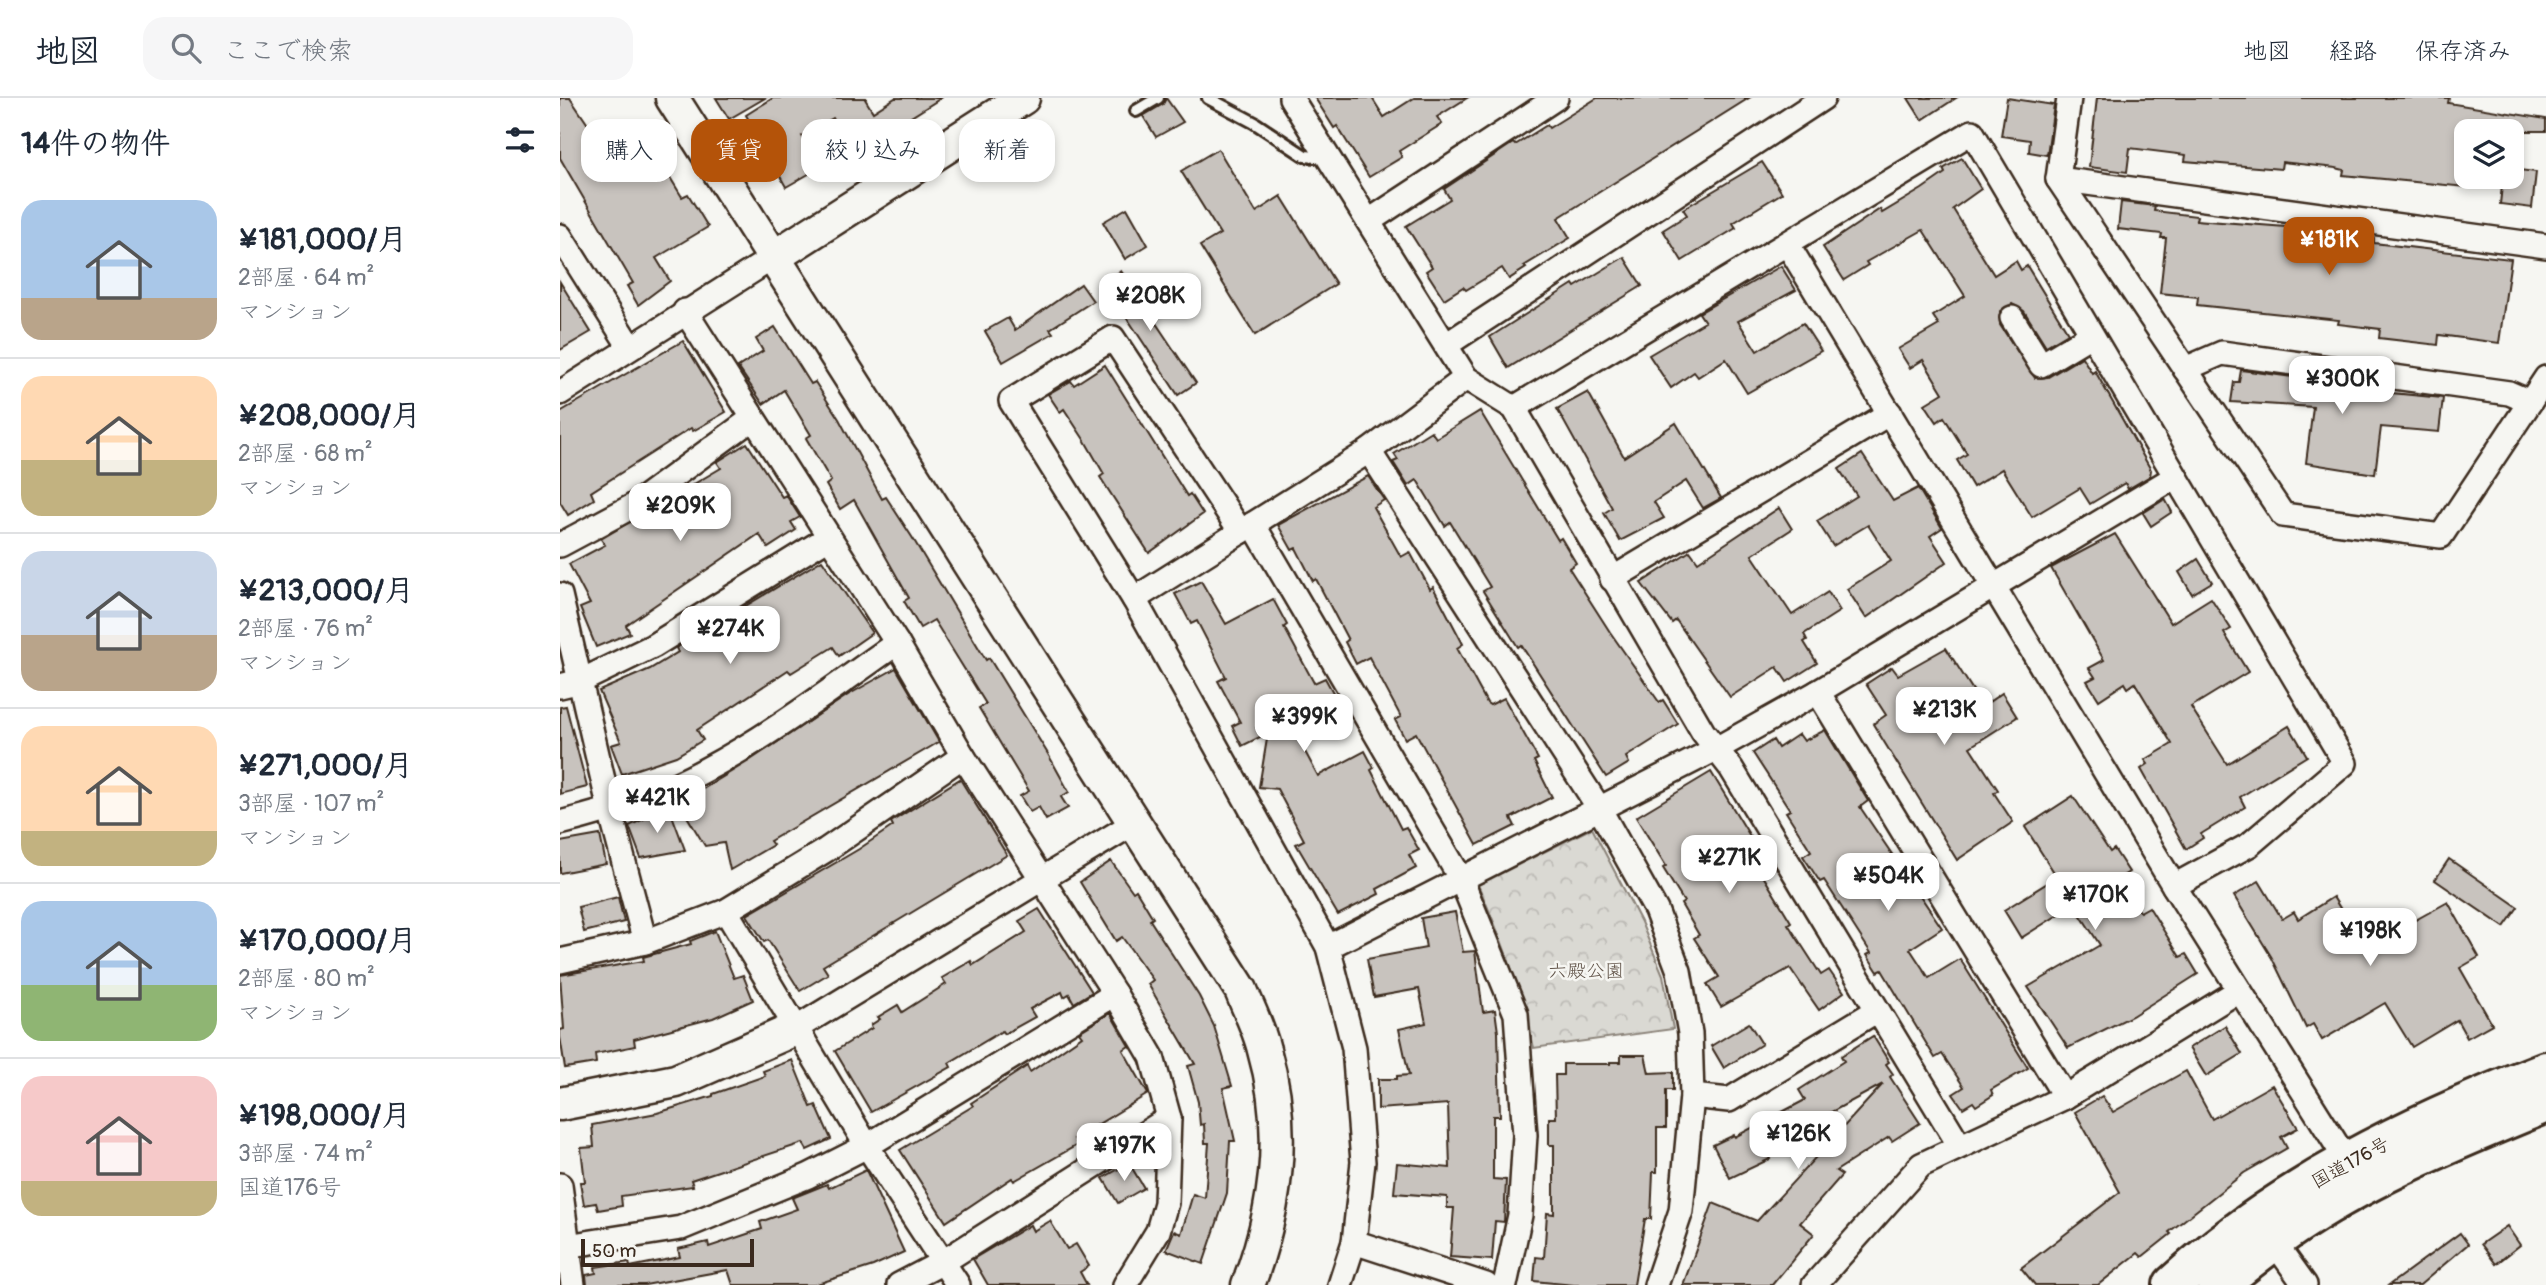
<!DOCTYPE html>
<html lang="ja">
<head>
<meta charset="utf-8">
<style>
	:root { --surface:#fff; --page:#f6f6f7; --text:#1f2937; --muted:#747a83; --line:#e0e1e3; --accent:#b45309 }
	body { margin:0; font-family:Pangolin,"Klee One",sans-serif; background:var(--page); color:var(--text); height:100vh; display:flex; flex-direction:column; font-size:26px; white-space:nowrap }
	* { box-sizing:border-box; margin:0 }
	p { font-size:23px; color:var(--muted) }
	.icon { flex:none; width:38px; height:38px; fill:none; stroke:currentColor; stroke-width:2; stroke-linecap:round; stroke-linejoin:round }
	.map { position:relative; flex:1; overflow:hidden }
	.drawer { display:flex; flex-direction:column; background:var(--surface); width:560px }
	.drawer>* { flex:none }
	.top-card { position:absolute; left:21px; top:21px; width:665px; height:63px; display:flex; gap:14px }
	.buttons { position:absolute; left:1894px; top:21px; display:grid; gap:14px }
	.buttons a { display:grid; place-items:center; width:70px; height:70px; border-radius:14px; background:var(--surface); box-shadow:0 4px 10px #0003; font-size:35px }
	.scale { position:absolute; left:21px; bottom:18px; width:173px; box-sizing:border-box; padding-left:7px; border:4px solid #3b2a1e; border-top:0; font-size:19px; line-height:24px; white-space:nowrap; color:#3b2a1e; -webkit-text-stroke:5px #f6f6f2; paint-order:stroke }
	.price { position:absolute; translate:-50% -60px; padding:0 16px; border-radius:14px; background:#fff; color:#222; font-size:23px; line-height:46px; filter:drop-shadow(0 2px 4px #0008) }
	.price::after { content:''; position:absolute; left:50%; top:42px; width:21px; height:16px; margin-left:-10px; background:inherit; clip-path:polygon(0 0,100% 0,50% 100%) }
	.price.on { background:var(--accent); color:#fff }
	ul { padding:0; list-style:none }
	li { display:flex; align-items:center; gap:21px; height:175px; padding:0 21px }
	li+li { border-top:2px solid var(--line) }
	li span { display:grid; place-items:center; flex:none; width:196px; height:140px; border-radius:21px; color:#555 }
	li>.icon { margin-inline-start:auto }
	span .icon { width:84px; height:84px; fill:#fffc; stroke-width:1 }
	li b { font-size:30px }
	h2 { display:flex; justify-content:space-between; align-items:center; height:84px; padding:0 21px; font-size:30px }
	.chip { padding:0 24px; border-radius:21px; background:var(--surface); box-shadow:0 4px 10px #0003; font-size:24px; line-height:63px }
	.chip.on { background:var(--accent); color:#fff }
	header { display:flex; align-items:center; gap:42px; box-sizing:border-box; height:98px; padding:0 35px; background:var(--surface); border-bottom:2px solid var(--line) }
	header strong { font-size:33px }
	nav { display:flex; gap:38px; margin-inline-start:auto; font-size:24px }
	.search { width:490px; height:63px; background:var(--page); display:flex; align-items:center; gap:18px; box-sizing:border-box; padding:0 24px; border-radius:21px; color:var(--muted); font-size:26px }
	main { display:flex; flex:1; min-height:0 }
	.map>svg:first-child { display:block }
	.forest { fill:url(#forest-crowns); stroke:#8a8278; stroke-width:2 }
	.building { fill:#c8c3be; stroke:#3b2a1e; stroke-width:2 }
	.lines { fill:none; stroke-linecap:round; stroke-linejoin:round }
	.lane-casing { stroke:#3b2a1e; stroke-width:16 }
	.street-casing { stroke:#3b2a1e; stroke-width:28 }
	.secondary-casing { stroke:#3b2a1e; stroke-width:37 }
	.highway-casing { stroke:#3b2a1e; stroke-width:44 }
	.lane { stroke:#f6f6f2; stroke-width:10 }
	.street { stroke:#f6f6f2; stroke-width:23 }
	.secondary { stroke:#f6f6f2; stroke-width:32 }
	.highway { stroke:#f6f6f2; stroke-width:38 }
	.labels { text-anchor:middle; stroke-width:5; stroke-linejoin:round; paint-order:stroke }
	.park-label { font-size:19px; fill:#63564b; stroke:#f6f6f2 }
	.street-label { font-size:19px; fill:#3b2a1e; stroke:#f6f6f2 }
</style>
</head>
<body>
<header>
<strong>地図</strong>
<div class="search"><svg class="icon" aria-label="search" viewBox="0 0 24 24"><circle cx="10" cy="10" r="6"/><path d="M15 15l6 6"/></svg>ここで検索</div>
<nav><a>地図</a><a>経路</a><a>保存済み</a></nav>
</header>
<main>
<section class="drawer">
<h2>14件の物件<svg class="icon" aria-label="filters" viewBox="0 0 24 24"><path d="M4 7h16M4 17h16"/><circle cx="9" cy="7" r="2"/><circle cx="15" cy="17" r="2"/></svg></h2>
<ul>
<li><span style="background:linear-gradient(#a9c7e8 70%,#b9a48a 0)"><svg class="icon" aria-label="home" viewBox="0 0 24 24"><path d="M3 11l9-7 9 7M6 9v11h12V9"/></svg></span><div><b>¥181,000/月</b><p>2部屋 · 64 m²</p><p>マンション</p></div></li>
<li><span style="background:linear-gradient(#ffd9b3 60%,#c2b280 0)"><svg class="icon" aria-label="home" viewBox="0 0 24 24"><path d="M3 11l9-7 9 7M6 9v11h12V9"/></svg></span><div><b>¥208,000/月</b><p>2部屋 · 68 m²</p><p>マンション</p></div></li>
<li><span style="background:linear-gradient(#c9d6e8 60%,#b9a48a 0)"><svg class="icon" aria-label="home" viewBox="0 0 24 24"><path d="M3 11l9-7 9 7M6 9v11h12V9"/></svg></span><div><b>¥213,000/月</b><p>2部屋 · 76 m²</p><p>マンション</p></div></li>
<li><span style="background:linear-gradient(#ffd9b3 75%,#c2b280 0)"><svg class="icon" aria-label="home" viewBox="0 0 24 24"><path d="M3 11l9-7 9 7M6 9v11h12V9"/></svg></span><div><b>¥271,000/月</b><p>3部屋 · 107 m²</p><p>マンション</p></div></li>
<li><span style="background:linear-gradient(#a9c7e8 60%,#8fb573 0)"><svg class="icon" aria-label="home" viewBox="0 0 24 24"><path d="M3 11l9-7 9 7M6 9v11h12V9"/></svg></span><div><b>¥170,000/月</b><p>2部屋 · 80 m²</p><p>マンション</p></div></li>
<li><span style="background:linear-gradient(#f6c9c9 75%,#c2b280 0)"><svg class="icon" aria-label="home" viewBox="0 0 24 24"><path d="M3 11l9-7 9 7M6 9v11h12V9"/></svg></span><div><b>¥198,000/月</b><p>3部屋 · 74 m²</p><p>国道176号</p></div></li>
</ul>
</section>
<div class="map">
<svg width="1986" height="1187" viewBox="0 0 1986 1187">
	<defs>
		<pattern id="forest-crowns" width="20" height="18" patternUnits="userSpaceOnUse" patternTransform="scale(1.75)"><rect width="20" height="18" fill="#dad9d3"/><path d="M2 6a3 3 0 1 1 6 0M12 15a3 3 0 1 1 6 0" fill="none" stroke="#bcbab5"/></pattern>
	</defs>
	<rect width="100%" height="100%" fill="#f6f6f2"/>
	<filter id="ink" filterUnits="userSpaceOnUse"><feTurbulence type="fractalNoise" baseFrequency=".0143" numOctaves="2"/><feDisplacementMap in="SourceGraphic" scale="14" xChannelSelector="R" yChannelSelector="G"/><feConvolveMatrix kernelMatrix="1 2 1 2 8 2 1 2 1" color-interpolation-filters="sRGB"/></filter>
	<g filter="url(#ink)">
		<path class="forest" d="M1032,730l49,94 22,53 10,54 -139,19c-12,-57 -32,-109 -56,-163z"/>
		<g class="building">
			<polygon points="0,0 10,0 52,62 92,38 102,56 97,58 122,99 128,96 148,129 96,160 110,183 78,207 67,188 73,185 0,60"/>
			<polygon points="156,0 205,0 169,21"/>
			<polygon points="213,0 307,0 305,1 313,14 335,0 381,0 294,55 273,20 242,38 261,69 226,89 186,17"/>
			<polygon points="606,0 623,24 596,39 583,18 603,6"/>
			<polygon points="755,0 812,0 824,19 854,0 907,0 877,19 882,26 839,53 842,59 809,79 777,28 774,30"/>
			<polygon points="1037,0 1189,0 998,120 1010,140 964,168 966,170 949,181 942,170 906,192 903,189 884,201 866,173 872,169 846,128 890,101 884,91 953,45 955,47 987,27 989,30"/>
			<polygon points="1348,0 1396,0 1362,22"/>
			<polygon points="1447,0 1494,7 1487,57 1469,54 1470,42 1441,38"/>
			<polygon points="1537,0 1889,0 1888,5 1986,21 1986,33 1906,33 1906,89 1783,77 1784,72 1776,70 1722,64 1721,71 1625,63 1626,57 1570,50 1567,74 1529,69"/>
			<polygon points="658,51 696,114 721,98 776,186 695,237 640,148 660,136 621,73"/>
			<polygon points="1402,60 1421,91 1393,111 1434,177 1456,163 1461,172 1467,168 1508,235 1486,248 1464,213 1452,206 1440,213 1440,227 1475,280 1488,279 1522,259 1532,275 1535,273 1591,372 1590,378 1568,391 1565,385 1530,406 1520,390 1472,419 1442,371 1413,389 1397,362 1407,356 1384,319 1377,324 1365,306 1383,295 1363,262 1350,270 1338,251 1379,227 1373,218 1405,198 1363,132 1306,164 1308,167 1284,182 1263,149 1320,111 1322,115 1362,91 1385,75 1383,71"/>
			<polygon points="1202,64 1222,95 1173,125 1176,130 1122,163 1103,132 1127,117 1123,111"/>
			<polygon points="1951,71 1976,74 1972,110 1940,106 1943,79 1951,79"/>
			<polygon points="1561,104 1595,108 1594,113 1637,118 1636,122 1740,130 1814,140 1814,145 1951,161 1939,245 1879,237 1878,247 1819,240 1820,231 1778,226 1779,222 1637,207 1638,199 1600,195 1606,140 1601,140 1602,136 1558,131"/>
			<polygon points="567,110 588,147 565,161 543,124"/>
			<polygon points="1064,159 1082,188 948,270 930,239 1013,186 1015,189"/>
			<polygon points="1221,168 1236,192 1178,223 1197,253 1243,225 1261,253 1187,295 1166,261 1138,279 1134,274 1111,290 1089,257 1145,224 1139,215"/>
			<polygon points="561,173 636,285 618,297 544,185"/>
			<polygon points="0,184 31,234 0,252"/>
			<polygon points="521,186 533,203 490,231 493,235 443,264 425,233 448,220 455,232"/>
			<polygon points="215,229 251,286 255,284 279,321 322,401 326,399 352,439 426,562 429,560 488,656 509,694 501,699 508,710 486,722 479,709 470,714 460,698 469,693 419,610 426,606 374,522 360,530 344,503 349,500 294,402 280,411 266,387 271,383 246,340 251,337 224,292 203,306 178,269 203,253 196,241"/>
			<polygon points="123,243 166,314 133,333 131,330 31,394 34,401 8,417 0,404 0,314"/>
			<polygon points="545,267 627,398 630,396 643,416 589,455 540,379 544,376 525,343 504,311 500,314 488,296 511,283 514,287"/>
			<polygon points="1681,272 1769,284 1769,289 1883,300 1879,334 1821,329 1815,376 1746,365 1753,309 1671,304 1674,284 1679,284"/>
			<polygon points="1028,294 1064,359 1116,325 1161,400 1143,410 1126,383 1094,404 1104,420 1060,443 1044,415 1052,410 997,311"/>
			<polygon points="920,313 998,442 1001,440 1016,465 1009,470 1050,534 1099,604 1103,602 1118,626 1066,659 1069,665 1046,679 961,547 958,549 951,538 923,493 930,489 890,424 885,428 857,382 848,388 833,364 838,362 834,356 871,333 876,340"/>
			<polygon points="187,345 222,399 226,397 240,419 231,424 236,432 208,450 199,436 66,527 70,535 36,549 20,510 30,506 9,466 45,447 41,441 161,370 157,364"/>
			<polygon points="1302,356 1333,403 1358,390 1382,430 1370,438 1387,464 1306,520 1287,491 1331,463 1308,427 1273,448 1257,423 1297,398 1279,371"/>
			<polygon points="808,378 824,402 813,409 841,459 850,454 870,491 873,489 903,546 897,550 927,605 930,607 944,600 978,661 974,663 992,699 951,720 955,728 917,747 856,635 845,641 835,622 841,619 809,559 796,566 785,544 788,542 756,481 753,483 736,450 732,452 718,427"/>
			<polygon points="1605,401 1612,414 1591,428 1583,415"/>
			<polygon points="1219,410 1232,431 1192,457 1232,517 1268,494 1280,513 1244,536 1247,542 1244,544 1257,565 1227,584 1217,569 1170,599 1116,522 1112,525 1081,485 1130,453 1138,464"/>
			<polygon points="1555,436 1611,525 1651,500 1671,531 1664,535 1688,574 1631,609 1667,666 1729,628 1747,658 1680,699 1685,709 1641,736 1643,740 1626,751 1581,671 1588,666 1585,662 1612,646 1575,585 1568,590 1565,585 1539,602 1527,583 1535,579 1529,570 1544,562 1491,470"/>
			<polygon points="1638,461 1652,484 1632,496 1619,474"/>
			<polygon points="262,462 312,535 279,558 273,549 231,575 228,572 137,632 143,642 116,658 62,676 51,647 61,644 39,593 90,571 118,554 116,550"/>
			<polygon points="641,483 666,526 713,501 727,527 724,529 754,585 765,580 781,609 734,633 758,678 805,653 814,670 811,672 841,731 846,729 859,752 849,757 856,770 817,791 819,796 778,817 736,746 744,742 717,691 699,689 708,635 682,648 672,628 680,624 658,583 666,579 637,523 631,526 615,496"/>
			<polygon points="1386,550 1423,608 1442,595 1457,619 1410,649 1438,692 1434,695 1453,724 1397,762 1313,626 1326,617 1306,586 1332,569 1338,577"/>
			<polygon points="336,570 379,644 210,743 213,747 170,772 164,745 145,748 117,702 141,692 189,663 288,597"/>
			<polygon points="6,608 27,689 0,696 0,609"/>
			<polygon points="1265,632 1308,703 1300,709 1382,830 1350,851 1369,880 1400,861 1468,970 1431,992 1433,997 1416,1008 1413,1004 1403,1010 1393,996 1404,989 1382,956 1375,960 1322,872 1318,874 1307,857 1311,855 1264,782 1260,784 1243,758 1251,753 1226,714 1230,712 1193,655 1213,642 1218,650 1239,636 1244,643"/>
			<polygon points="1151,674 1193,743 1185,748 1231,824 1228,826 1261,877 1269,872 1284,894 1259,912 1230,870 1161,909 1147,886 1159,879 1134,840 1139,837 1121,806 1124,804 1103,770 1106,768 1076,719"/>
			<polygon points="400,681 447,757 263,868 268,876 240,893 208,842 204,844 187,817 299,751 333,728 331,724"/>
			<polygon points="1513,698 1550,754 1554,751 1569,774 1558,781 1580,814 1589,809 1620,859 1626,856 1638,876 1572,918 1508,950 1468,889 1540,847 1514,807 1461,840 1444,812 1497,779 1465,729"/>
			<polygon points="109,709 125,752 81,760 69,728"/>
			<polygon points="40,737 46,766 0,775 0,744"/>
			<polygon points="1889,761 1958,809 1944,829 1875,782"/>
			<polygon points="551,763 573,794 576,792 593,820 590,822 639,898 654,928 672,988 663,990 675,1043 670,1043 667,1095 643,1166 606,1152 614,1133 621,1136 633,1096 645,1100 649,1045 645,1045 644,1026 640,1027 638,1004 628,968 635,966 588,886 593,882 562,839 556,843 520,784"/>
			<polygon points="1699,783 1722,821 1734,814 1738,821 1773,799 1805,850 1888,804 1919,859 1900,870 1932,926 1907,940 1897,922 1852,949 1825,905 1762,942 1753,926 1746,930 1712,860 1674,798"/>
			<polygon points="58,799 64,824 24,834 18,809"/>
			<polygon points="479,811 532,894 514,905 509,896 504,899 502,894 470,911 475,919 444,936 442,933 389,965 391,969 311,1014 275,953 312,930 311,927 320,921 318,919 338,907 342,914 386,886 382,880 411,863 413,867 466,834 459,823"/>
			<polygon points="895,814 903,854 915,853 923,914 935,912 938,934 940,1018 933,1018 933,1081 946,1082 944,1124 935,1123 932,1162 890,1159 894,1110 887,1110 887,1099 834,1095 837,1065 890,1070 888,1006 818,1011 818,981 837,981 837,978 849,977 839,931 866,925 859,891 814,899 807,861 866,850 861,820"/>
			<polygon points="155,833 174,880 183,877 193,902 153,920 74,941 75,948 35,956 36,965 5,970 0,939 0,932 4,931 0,877 84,863 83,859 131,846 130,843"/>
			<polygon points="550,915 569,948 563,952 588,996 514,1041 517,1047 454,1083 452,1080 386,1124 340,1052 413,1008 411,1005 467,968 470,974 522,938 519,934"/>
			<polygon points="1189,925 1202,946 1164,970 1151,948"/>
			<polygon points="1665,928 1682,956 1646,978 1629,950"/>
			<polygon points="1313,938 1329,964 1326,966 1333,976 1330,979 1360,1025 1332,1043 1329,1039 1276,1073 1282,1077 1240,1125 1254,1136 1212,1187 1123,1187 1153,1105 1197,1123 1323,986 1205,1050 1210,1061 1170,1080 1153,1047 1174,1037 1175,1039 1245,1002 1239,992 1284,963 1281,958"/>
			<polygon points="1061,957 1085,957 1089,975 1113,974 1113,992 1106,992 1106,1030 1097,1030 1097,1074 1093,1074 1091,1121 1085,1121 1074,1187 1014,1187 974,1183 976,1159 984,1160 987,1115 994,1116 994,1047 989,1047 989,1020 996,1020 995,977 1003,977 1003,966 1050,966 1050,964 1061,964"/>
			<polygon points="232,962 251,1009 256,1007 271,1041 247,1052 243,1045 131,1082 133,1088 61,1098 62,1108 38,1112 36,1105 24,1107 20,1084 25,1084 21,1050 34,1049 32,1027 97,1015 153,998 153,996 205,978 203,973"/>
			<polygon points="1626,973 1652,1021 1712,987 1738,1030 1721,1039 1727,1050 1684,1075 1609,1134 1611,1136 1582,1159 1578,1155 1538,1187 1475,1187 1461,1170 1560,1094 1515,1014 1542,998 1553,1014"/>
			<polygon points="569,1065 584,1090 558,1105 543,1080"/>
			<polygon points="306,1072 344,1154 313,1168 254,1187 173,1187 168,1172 85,1187 27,1187 26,1177 36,1175 35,1169 69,1164 70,1169 120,1159 118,1151 148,1144 149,1149 202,1131 200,1124 237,1111 232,1100 267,1086 269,1090"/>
			<polygon points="490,1123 507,1151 516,1146 529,1168 520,1174 527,1187 428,1187 413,1161 470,1127 473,1133"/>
			<polygon points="1947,1128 1960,1147 1936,1166 1921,1146"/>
			<polygon points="1900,1135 1908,1146 1860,1187 1829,1187"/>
		</g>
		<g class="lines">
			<g class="lane-casing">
				<g id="lane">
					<polyline points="648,0 695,25 745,58 767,60"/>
					<polyline points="576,13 598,0"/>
				</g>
			</g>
			<g class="street-casing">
				<g id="street">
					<polyline points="731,0 906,280 954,310 1143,634 1171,670 1400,1048"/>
					<polyline points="1509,0 1498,81 1723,417 1881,438 1986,280"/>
					<polyline points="1498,81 1986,148"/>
					<polyline points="809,123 996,0"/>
					<polyline points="0,138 70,249"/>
					<polyline points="1228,147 1614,788 1787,1063"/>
					<polyline points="125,213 337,545 403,658 555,896 592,959 609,1020 606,1105 598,1133 565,1187"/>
					<polyline points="1452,220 1481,267 1531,237"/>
					<polyline points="886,247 1263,0"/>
					<polyline points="1625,271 1662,255 1949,295 1970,304"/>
					<polyline points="0,295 214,159"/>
					<polyline points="954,310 1412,34 1785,665 1689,747 1614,788"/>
					<polyline points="809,353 1039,710 1096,812 1119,873 1130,935 1132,998 1121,1113 1096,1187"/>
					<polyline points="693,426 901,781 956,916 965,1037 960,1117 945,1187"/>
					<polyline points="0,447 73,408 193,320"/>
					<polyline points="1052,481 1330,315"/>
					<polyline points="0,497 50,712 85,844"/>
					<polyline points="574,501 451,303 553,240 681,434"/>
					<polyline points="0,588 21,583 93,548 269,439"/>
					<polyline points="1258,594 1505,999"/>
					<path d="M0,725c49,-12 100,-28 145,-53 68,-36 129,-83 192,-127"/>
					<polyline points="166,813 307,1048 398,1187"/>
					<polyline points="768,849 1156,651 1258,594 1615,379"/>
					<polyline points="0,863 85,844 166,813 266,752 403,658"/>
					<polyline points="235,931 574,725"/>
					<polyline points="1132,998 1169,1002 1316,913"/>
					<polyline points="0,1087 13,1187"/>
					<polyline points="794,1144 926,1187"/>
					<polyline points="1714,1144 1745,1187"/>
					<polyline points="0,1149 121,1130 248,1078 307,1048 555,896"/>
					<polyline points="339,1187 383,1164 609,1020"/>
					<polyline points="780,1187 794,1144 803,1064 794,950 768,849 574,501 809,353 906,280"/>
					<polyline points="1254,1187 1361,1067 1505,999 1678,893"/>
				</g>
			</g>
			<g class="secondary-casing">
				<g id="secondary">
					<path d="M112,0l569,892c8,20 18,39 23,60 23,79 13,159 -16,235"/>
					<polyline points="214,159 463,0"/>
					<polyline points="0,1006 116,983 235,931"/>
				</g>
			</g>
			<g class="highway-casing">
				<g id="highway">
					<path d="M1613,1187c106,-98 240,-162 373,-214"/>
					<path d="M1657,1187c28,-21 55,-45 85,-64 75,-49 161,-84 244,-118"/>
				</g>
			</g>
			<use href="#lane" class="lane"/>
			<use href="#street" class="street"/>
			<use href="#secondary" class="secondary"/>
			<use href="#highway" class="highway"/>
		</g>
	</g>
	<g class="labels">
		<g class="park-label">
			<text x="1026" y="879">六殿公園</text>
		</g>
		<g class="street-label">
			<text transform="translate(1790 1064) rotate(-29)" y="7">国道176号</text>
		</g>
	</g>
</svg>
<div class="buttons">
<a><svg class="icon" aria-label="layers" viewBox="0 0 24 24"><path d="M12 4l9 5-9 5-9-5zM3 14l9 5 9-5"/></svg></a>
</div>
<div class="scale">50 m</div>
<b class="price on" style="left:1769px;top:179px">¥181K</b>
<b class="price" style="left:590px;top:235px">¥208K</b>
<b class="price" style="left:1782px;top:318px">¥300K</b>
<b class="price" style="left:120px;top:445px">¥209K</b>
<b class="price" style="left:170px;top:568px">¥274K</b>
<b class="price" style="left:1384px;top:649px">¥213K</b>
<b class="price" style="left:744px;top:656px">¥399K</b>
<b class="price" style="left:97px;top:737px">¥421K</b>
<b class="price" style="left:1169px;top:797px">¥271K</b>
<b class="price" style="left:1328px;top:815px">¥504K</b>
<b class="price" style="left:1535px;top:834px">¥170K</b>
<b class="price" style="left:1810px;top:870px">¥198K</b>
<b class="price" style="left:1238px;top:1073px">¥126K</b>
<b class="price" style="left:564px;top:1085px">¥197K</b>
<div class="top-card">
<a class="chip">購入</a>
<a class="chip on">賃貸</a>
<a class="chip">絞り込み</a>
<a class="chip">新着</a>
</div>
</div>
</main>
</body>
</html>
